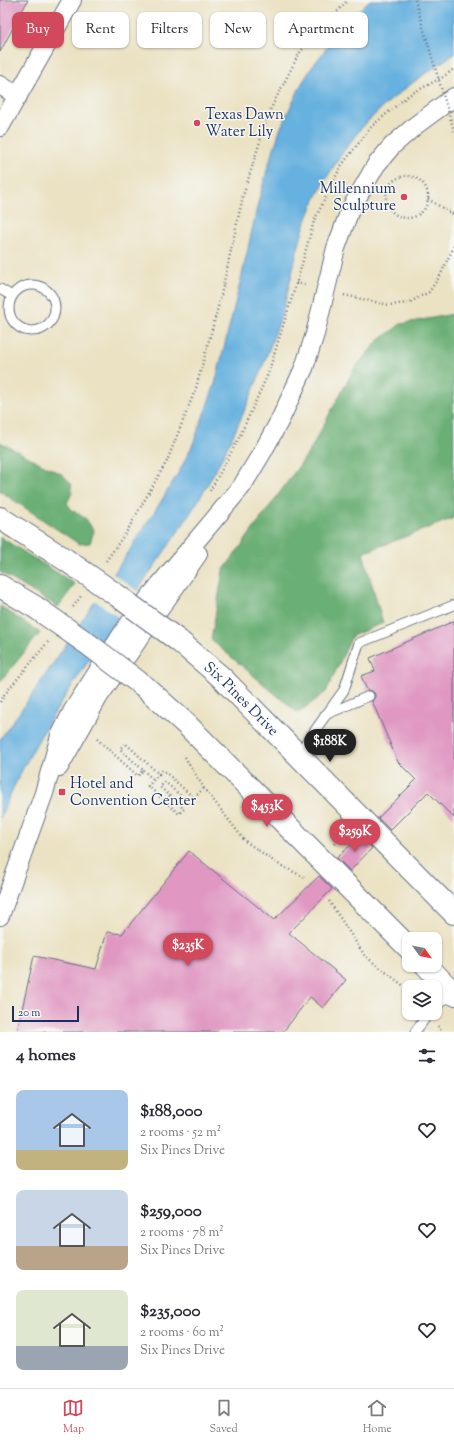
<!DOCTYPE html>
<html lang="en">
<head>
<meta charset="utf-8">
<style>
	:root { --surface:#fff; --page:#f7f7f7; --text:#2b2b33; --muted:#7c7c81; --line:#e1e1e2; --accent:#d1495b }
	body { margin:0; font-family:"Sorts Mill Goudy",serif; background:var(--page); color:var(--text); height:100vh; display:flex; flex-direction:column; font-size:15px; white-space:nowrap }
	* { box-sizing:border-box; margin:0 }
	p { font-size:13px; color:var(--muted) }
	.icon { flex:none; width:22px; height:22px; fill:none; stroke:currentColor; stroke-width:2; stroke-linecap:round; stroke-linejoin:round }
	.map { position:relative; height:1032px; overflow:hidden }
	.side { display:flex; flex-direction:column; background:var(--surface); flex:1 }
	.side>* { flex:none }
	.top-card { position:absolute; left:12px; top:12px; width:430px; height:36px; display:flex; gap:8px }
	.needle { width:26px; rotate:123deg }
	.fabs { position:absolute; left:402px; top:932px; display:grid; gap:8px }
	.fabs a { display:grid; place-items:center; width:40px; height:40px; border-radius:8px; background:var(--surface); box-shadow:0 1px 3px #0004; font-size:20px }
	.scale { position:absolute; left:12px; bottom:10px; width:67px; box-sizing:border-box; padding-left:4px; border:2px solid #1b2f5e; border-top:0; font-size:11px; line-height:14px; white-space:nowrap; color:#1b2f5e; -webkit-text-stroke:3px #f6f6f2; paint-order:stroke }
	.price { position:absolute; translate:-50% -34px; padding:0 9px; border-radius:14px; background:var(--accent); color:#fff; font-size:13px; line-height:26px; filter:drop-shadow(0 1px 2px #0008) }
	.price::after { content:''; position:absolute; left:50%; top:24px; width:12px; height:9px; margin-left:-6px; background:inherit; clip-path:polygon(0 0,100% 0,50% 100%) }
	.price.on { background:#222; color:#fff }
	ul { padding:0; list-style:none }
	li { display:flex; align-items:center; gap:12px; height:100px; padding:0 16px }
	li span { display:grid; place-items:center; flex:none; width:112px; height:80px; border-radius:8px; color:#555 }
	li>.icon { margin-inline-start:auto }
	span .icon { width:48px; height:48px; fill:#fffc; stroke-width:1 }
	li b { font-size:17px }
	h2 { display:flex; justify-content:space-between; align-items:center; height:48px; padding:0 16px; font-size:17px }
	.tag { padding:0 14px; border-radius:8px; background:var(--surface); box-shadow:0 1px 3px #0004; font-size:14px; line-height:36px }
	.tag.on { background:var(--accent); color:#fff }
	.tabs { display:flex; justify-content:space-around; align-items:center; height:56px; border-top:1px solid var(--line); background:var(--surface); font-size:11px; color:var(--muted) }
	.tabs a { display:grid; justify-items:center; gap:2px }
	.tabs .on { color:var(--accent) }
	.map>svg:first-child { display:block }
	.forest { fill:#6aaf74; stroke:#426f69 }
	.water { fill:#66b1df; stroke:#40709e }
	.pier { fill:#ebe2c3 }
	.building { fill:#e097c2 }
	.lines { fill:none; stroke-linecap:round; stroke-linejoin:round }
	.lane-casing { stroke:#646e81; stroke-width:11 }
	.street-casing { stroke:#646e81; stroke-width:20 }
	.secondary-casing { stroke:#646e81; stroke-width:24 }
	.path { stroke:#646e81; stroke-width:2.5; stroke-dasharray:1 3; stroke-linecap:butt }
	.lane { stroke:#fff; stroke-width:9 }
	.street { stroke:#fff; stroke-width:18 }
	.secondary { stroke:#fff; stroke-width:22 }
	.secondary-bridge-casing { stroke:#646e81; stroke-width:24; stroke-linecap:butt }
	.path-bridge { stroke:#646e81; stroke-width:2.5; stroke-dasharray:1 3; stroke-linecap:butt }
	.secondary-bridge { stroke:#fff; stroke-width:22 }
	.poi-dot { fill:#d1495b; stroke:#f6f6f2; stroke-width:1.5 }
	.labels { text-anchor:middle; stroke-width:3; stroke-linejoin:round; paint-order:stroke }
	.poi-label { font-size:15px; fill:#1b2f5e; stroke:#f6f6f2; text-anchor:start }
	.street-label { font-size:15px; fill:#1b2f5e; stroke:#f6f6f2 }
</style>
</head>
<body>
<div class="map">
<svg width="454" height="1032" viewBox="0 0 454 1032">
	<rect width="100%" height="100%" fill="#f6f6f2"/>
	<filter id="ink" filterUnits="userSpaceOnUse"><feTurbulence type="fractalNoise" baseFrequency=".025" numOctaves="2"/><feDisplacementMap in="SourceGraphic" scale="8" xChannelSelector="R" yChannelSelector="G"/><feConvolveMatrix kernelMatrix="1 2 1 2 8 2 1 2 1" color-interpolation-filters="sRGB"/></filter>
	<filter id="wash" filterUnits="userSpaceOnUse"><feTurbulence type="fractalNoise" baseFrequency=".012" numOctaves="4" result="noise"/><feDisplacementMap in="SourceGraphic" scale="16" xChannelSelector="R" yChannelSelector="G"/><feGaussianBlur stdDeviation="0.9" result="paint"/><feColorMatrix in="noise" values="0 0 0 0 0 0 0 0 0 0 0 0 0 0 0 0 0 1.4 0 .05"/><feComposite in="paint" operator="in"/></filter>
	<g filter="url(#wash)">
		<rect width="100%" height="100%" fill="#ebe2c3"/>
		<g class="forest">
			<polygon points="453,314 454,518 363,553 383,623 352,636 326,692 298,713 211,640 223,571 309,452 354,369 378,341 401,324"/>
			<polygon points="0,442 63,475 71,483 72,493 67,503 71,509 86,519 94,531 90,543 79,544 0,491"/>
			<polygon points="0,537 75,584 58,607 0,572"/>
			<polygon points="0,606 40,633 0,682"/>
		</g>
		<path class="water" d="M370,0h84v54c-34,23 -68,46 -95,77 -23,29 -47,67 -57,103 -8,26 -12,53 -20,79 -20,59 -43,116 -74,171 -17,30 -37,58 -57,87 -55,80 -114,157 -151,247v-79l27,-37 100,-148 33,-51 20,-33 13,-26 22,-60 27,-109 16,-72 11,-40 12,-36 21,-44 13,-20 34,-44z"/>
		<polygon class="pier" points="112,573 139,592 121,619 94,600"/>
		<g id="blocks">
			<g class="building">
				<polygon points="0,0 28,0 0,52"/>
				<polygon points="454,621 454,818 428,792 390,830 378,818 416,780 398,762 372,701 375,697 375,694 372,691 367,690 361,676 375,671 370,658"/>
				<polygon points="360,836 372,848 350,871 337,858"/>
				<polygon points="189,851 274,920 319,876 332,889 289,933 346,980 323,1008 310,997 283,1032 17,1032 34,956 96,969 107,932 122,934"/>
			</g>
		</g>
	</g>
	<g filter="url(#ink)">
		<use href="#blocks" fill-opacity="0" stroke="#646e81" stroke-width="1"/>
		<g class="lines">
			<g class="lane-casing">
				<g id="lane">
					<circle cx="32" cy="308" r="23"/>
					<polyline points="0,289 12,296"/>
					<polyline points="325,715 369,696"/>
					<polyline points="298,754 344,690 359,643 454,605"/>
					<polyline points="435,1007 453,993"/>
					<polyline points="415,1032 429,1013"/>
				</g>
			</g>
			<g class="street-casing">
				<g id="street">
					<polyline points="0,85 18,96"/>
					<polyline points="0,127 72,0"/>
					<polyline points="59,767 99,696 198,554"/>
					<polyline points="0,916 44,793 60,736 73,710 126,628 151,595 242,486 263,451 280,420 304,368 315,334 336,248 350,210 376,165 392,146 416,125 454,97"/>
				</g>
			</g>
			<g class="secondary-casing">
				<g id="secondary">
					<polyline points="0,518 66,560"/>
					<polyline points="0,586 35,607"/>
					<path id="s1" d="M179,641l42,36 233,236"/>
					<polyline points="145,687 187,725 409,948"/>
					<polyline points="426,965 454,994"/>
				</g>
			</g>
			<g class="path">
				<circle cx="407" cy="197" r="21"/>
				<polyline points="428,199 454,215"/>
				<polyline points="296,283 306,285"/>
				<polyline points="344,295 389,305 408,303 429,292 440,276 454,246"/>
				<polyline points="210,491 238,440 268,374 298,278 314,221 341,166 372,126 409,95 443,77 454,69"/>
				<polyline points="106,561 127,531 167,461 196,388 220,300 243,196 269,112 300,52 348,0"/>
				<polyline points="73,607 81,596"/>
				<polyline points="0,702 4,695 48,642"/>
				<polyline points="97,739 138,776 143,770 120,749 125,743 159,774 163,770 194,798 204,788"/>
				<polyline points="185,757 204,788 245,841 278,864 304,877"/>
				<polyline points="143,770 154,780"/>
				<polyline points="159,774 148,786 179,814 184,809 160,787 165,782 189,803 194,798"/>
				<polyline points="335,844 346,833"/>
				<polyline points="329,901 365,956 409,990"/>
				<polyline points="438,1026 442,1032"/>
			</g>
			<use href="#lane" class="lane"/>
			<use href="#street" class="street"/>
			<use href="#secondary" class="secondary"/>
			<g class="secondary-bridge-casing">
				<g id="secondary-bridge">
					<polyline points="66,560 118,596 179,641"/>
					<polyline points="35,607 88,644 145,687"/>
				</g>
			</g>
			<polyline class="path-bridge" points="415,0 454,131"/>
			<use href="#secondary-bridge" class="secondary-bridge"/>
		</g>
	</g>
	<g class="poi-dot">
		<circle cx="197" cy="123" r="4"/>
		<circle cx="404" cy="197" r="4"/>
		<rect x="58" y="788" width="8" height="8" rx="2"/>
	</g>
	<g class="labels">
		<g class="poi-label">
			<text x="205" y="119">Texas Dawn<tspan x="205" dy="17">Water Lily</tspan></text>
			<text x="396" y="193" text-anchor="end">Millennium<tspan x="396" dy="17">Sculpture</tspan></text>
			<text x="70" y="788">Hotel and<tspan x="70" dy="17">Convention Center</tspan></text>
		</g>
		<g class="street-label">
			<text dy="5" stroke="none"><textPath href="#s1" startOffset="85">Six Pines Drive</textPath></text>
		</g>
	</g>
</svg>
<div class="fabs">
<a><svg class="needle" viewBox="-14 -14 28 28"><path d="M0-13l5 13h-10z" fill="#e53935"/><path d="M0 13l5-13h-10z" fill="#7c7c81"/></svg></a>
<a><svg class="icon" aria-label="layers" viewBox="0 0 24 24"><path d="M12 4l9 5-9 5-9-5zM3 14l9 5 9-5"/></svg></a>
</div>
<div class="scale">20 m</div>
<b class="price on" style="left:330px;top:763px">$188K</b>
<b class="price" style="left:267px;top:828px">$453K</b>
<b class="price" style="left:355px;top:853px">$259K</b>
<b class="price" style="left:188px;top:967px">$235K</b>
<div class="top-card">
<a class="tag on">Buy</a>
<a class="tag">Rent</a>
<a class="tag">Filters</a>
<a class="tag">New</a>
<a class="tag">Apartment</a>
</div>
</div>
<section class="side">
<h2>4 homes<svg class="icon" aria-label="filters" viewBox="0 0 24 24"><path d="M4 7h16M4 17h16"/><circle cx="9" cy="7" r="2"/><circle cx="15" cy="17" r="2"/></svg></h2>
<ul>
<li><span style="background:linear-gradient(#a9c7e8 75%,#c2b280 0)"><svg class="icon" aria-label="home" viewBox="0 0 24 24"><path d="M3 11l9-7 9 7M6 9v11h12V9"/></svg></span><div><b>$188,000</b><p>2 rooms · 52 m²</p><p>Six Pines Drive</p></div><svg class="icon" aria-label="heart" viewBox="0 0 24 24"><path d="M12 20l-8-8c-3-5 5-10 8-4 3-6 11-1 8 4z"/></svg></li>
<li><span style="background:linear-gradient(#c9d6e8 70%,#b9a48a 0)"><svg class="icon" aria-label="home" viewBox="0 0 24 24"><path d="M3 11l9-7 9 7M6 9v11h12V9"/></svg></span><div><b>$259,000</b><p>2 rooms · 78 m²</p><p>Six Pines Drive</p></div><svg class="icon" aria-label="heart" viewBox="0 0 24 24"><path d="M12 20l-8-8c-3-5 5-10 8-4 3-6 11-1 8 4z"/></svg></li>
<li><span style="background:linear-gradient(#dfe7d0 70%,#9aa5b1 0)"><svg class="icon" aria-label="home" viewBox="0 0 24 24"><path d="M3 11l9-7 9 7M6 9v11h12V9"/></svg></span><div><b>$235,000</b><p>2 rooms · 60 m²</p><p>Six Pines Drive</p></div><svg class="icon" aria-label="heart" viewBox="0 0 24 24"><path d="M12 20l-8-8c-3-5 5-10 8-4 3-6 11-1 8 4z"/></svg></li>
</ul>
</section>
<nav class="tabs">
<a class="on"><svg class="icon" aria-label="map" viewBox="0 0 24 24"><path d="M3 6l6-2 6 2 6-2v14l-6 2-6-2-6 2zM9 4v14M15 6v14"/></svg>Map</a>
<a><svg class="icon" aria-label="saved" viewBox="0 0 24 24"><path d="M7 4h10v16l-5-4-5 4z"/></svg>Saved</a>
<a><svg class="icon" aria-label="home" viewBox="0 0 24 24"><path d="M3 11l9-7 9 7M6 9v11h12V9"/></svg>Home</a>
</nav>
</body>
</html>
